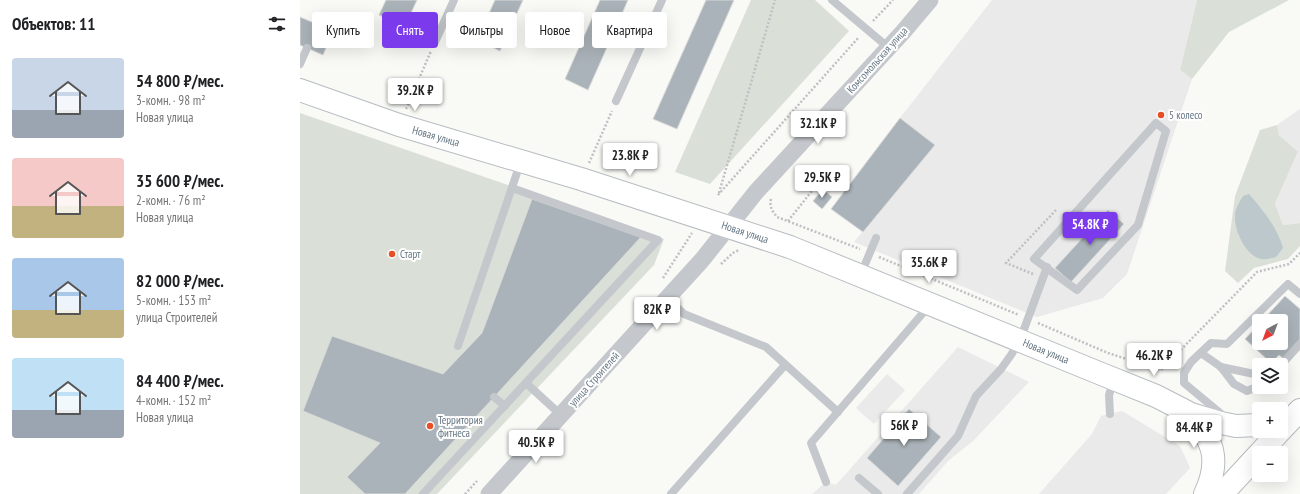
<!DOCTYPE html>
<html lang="ru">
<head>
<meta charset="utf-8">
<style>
	:root { --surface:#fff; --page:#f2f2f2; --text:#202124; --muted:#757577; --accent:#7c3aed }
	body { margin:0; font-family:"PT Sans Narrow",sans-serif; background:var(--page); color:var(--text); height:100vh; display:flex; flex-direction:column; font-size:15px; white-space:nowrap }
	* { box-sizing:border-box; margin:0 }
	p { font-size:13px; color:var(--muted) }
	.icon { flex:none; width:22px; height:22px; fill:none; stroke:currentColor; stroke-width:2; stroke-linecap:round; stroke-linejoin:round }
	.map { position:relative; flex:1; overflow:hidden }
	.details { display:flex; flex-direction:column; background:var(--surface); width:300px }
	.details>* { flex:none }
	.hud { position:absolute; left:12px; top:12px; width:380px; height:36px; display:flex; gap:8px }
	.needle { width:26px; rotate:221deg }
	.tools { position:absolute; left:952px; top:314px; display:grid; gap:8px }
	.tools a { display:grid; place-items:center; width:36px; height:36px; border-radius:4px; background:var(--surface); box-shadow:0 4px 16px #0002; font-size:20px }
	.price { position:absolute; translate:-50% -34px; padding:0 9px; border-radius:4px; background:#fff; color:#222; font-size:13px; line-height:26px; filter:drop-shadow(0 1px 2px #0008) }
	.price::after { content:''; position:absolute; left:50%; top:24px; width:12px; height:9px; margin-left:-6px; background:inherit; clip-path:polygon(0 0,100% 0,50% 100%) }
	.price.selected { background:var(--accent); color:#fff }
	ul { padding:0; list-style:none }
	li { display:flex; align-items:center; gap:12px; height:100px; padding:0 12px }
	li span { display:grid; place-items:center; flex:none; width:112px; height:80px; border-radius:4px; color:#555 }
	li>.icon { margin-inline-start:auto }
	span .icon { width:48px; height:48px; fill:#fffc; stroke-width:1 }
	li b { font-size:17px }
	h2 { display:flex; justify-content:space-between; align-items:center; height:48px; padding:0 12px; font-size:17px }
	.pill { padding:0 14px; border-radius:4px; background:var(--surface); box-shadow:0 4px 16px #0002; font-size:14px; line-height:36px }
	.pill.selected { background:var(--accent); color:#fff }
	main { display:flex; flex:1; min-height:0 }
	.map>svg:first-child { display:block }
	.built { fill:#e9eae9 }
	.green { fill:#dae0d7 }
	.water { fill:#bcc8cc }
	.building { fill:#aab3b9; stroke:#dadad8 }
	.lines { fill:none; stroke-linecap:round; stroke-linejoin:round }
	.secondary-casing { stroke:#b6bcc0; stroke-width:24 }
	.highway-casing { stroke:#b7bbbe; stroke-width:24 }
	.path { stroke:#bec1c3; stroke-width:2.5; stroke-dasharray:2 2; stroke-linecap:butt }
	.lane { stroke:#c4c8cc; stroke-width:8 }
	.street { stroke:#c4c8cc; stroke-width:17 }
	.secondary { stroke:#fff; stroke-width:22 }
	.highway { stroke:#fff; stroke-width:22 }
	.poi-dot { fill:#e75027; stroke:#fff; stroke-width:1.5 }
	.labels { text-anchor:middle; stroke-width:4; stroke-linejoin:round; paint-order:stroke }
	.street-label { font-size:11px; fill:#637582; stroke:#fff }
	.poi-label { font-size:11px; fill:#637582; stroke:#fff; text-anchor:start }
</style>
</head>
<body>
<main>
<section class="details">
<h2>Объектов: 11<svg class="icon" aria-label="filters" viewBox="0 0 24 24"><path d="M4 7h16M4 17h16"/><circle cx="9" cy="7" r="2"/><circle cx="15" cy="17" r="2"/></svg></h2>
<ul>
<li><span style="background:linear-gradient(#c9d6e8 65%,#9aa5b1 0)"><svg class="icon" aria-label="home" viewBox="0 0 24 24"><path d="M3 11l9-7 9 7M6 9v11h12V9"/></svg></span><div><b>54 800 ₽/мес.</b><p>3-комн. · 98 m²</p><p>Новая улица</p></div></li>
<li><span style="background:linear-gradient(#f6c9c9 60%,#c2b280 0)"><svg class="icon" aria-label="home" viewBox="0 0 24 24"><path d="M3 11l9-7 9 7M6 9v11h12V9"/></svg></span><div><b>35 600 ₽/мес.</b><p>2-комн. · 76 m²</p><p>Новая улица</p></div></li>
<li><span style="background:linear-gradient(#a9c7e8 65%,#c2b280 0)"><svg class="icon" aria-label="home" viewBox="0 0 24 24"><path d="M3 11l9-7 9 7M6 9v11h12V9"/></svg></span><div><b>82 000 ₽/мес.</b><p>5-комн. · 153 m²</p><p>улица Строителей</p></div></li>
<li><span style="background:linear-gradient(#bfe0f5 65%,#9aa5b1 0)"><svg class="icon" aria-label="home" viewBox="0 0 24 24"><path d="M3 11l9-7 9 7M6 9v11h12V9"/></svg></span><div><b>84 400 ₽/мес.</b><p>4-комн. · 152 m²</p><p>Новая улица</p></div></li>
</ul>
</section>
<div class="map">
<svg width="1000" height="494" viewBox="0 0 1000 494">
	<rect width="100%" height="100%" fill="#f9f9f6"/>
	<g class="built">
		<polygon points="692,0 897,0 880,70 892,79 827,274 803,298 737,317 554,242 635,145 600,118"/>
		<polygon points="1000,109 1000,223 983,225 975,202 998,153 979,135 977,125"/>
		<polygon points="658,347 729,382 673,441 648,461 619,494 512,494 526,482 536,485"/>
		<polygon points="587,374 605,390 574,424 556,408"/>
		<polygon points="822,411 880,446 890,468 866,494 739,494 792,434 801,416"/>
	</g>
	<g class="green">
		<polygon points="451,0 515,0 549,31 410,184 375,172"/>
		<polygon points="897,0 989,0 929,32 892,79 880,70"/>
		<polygon points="0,113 364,239 354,265 137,494 0,494"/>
		<polygon points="977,125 979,135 998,152 975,203 983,225 1000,223 1000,246 988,259 954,268 938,283 925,271 935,196 960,130"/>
	</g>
	<path class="water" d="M949,194c14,16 28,33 34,54l-7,9c-5,1 -11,3 -15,2 -15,-3 -27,-29 -26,-43 0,-7 4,-13 8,-20z"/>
	<g class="building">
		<polygon points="86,0 117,0 105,26 79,15"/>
		<polygon points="195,0 223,0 200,51 177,40"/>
		<polygon points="300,0 328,0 288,90 265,79"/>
		<polygon points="406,0 434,0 377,129 353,119"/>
		<polygon points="0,17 33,31 23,55 0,45"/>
		<polygon points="600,118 635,145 563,232 531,209"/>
		<polygon points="523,189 532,197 522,209 513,201"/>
		<polygon points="232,199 341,237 105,494 65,494 47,477 80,443 3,411 32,336 143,374 182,333"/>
		<polygon points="808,210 824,224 771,282 755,268"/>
		<polygon points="985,296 1000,309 1000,339 983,358 979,355 971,363 945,339 959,324 959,343 981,343 981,321 962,321"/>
		<polygon points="609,409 641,437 598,486 567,458"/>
	</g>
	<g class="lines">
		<g class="secondary-casing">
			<g id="secondary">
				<polyline points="0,90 99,125 281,179 490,247 799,373 856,396 891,414 921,423 936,426 959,425"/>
				<path d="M885,413c29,23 36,47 20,81"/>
			</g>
		</g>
		<g class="highway-casing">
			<g id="highway">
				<polyline points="981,430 1000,410"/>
				<polyline points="960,453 980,431"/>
				<polyline points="922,494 959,454"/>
			</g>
		</g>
		<g class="path">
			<polyline points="573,21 593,0"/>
			<polyline points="106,109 131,51"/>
			<polyline points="289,163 312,111"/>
			<polyline points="419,193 475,0"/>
			<polyline points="418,195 559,37"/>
			<path d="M471,199c-2,8 2,13 6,18l83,32"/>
			<polyline points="488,221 527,172"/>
			<polyline points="579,257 719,315"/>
			<polyline points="421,264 433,253 439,250"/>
			<polyline points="733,274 706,263 756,210"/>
			<polyline points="363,278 392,233"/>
			<polyline points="738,323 808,353 861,370 957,272 989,264 1000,253"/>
			<polyline points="165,494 177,481"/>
		</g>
		<g class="lane">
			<polyline points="532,0 589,48"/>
			<polyline points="135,42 154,0"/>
			<polyline points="0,64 7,48"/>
			<polyline points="316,101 362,0"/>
			<polygon points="856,123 866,131 838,225 777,290 734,259"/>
			<polyline points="561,274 576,238"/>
			<polyline points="367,298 384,314 466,347 538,412"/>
			<polyline points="158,346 221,161"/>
			<polyline points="901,353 921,367 934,384 947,391 959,386"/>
			<polyline points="981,365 1000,344"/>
			<polyline points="921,367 959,375"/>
			<polyline points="226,383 261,415"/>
			<polyline points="194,397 205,406"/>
			<polyline points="810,414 809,395 814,380"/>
			<polyline points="925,417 884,383 884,373 891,362 911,343 927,344 988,284 1000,294"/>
			<polyline points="559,478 578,494"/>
			<polyline points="526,482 511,443 629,306"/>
			<polyline points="123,494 358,240 212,188"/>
			<polyline points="371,494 485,365"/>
			<polyline points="607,494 658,436 676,396 701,369 711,355 720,340 747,267"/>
		</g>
		<polyline class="street" points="189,494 402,260 456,192 603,32 630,0"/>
		<use href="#secondary" class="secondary"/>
		<use href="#highway" class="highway"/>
	</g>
	<g class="poi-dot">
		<circle cx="861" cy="115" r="4"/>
		<circle cx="92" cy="254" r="4"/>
		<circle cx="130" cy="426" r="4"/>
	</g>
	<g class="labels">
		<g class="street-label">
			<text transform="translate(577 60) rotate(-48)" y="4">Комсомольская улица</text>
			<text transform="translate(136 136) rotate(16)" y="4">Новая улица</text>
			<text transform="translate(445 232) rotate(18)" y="4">Новая улица</text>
			<text transform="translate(746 351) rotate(22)" y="4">Новая улица</text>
			<text transform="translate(294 379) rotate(-48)" y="4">улица Строителей</text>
		</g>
		<g class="poi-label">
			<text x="869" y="119">5 колесо</text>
			<text x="100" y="258">Старт</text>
			<text x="138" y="424">Территория<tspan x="138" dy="13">фитнеса</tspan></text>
		</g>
	</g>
</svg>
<div class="tools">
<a><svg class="needle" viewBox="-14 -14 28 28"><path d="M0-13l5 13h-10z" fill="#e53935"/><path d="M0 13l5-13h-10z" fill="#757577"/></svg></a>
<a><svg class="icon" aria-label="layers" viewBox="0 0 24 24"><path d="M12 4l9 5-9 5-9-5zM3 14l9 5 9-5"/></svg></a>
<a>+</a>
<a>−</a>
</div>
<b class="price" style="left:115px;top:112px">39.2K ₽</b>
<b class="price" style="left:518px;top:145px">32.1K ₽</b>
<b class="price" style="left:330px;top:177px">23.8K ₽</b>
<b class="price" style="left:522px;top:199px">29.5K ₽</b>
<b class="price selected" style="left:790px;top:246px">54.8K ₽</b>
<b class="price" style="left:629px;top:284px">35.6K ₽</b>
<b class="price" style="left:357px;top:331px">82K ₽</b>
<b class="price" style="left:854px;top:377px">46.2K ₽</b>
<b class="price" style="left:604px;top:447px">56K ₽</b>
<b class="price" style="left:894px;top:449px">84.4K ₽</b>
<b class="price" style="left:236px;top:464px">40.5K ₽</b>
<div class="hud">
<a class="pill">Купить</a>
<a class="pill selected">Снять</a>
<a class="pill">Фильтры</a>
<a class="pill">Новое</a>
<a class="pill">Квартира</a>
</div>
</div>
</main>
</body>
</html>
